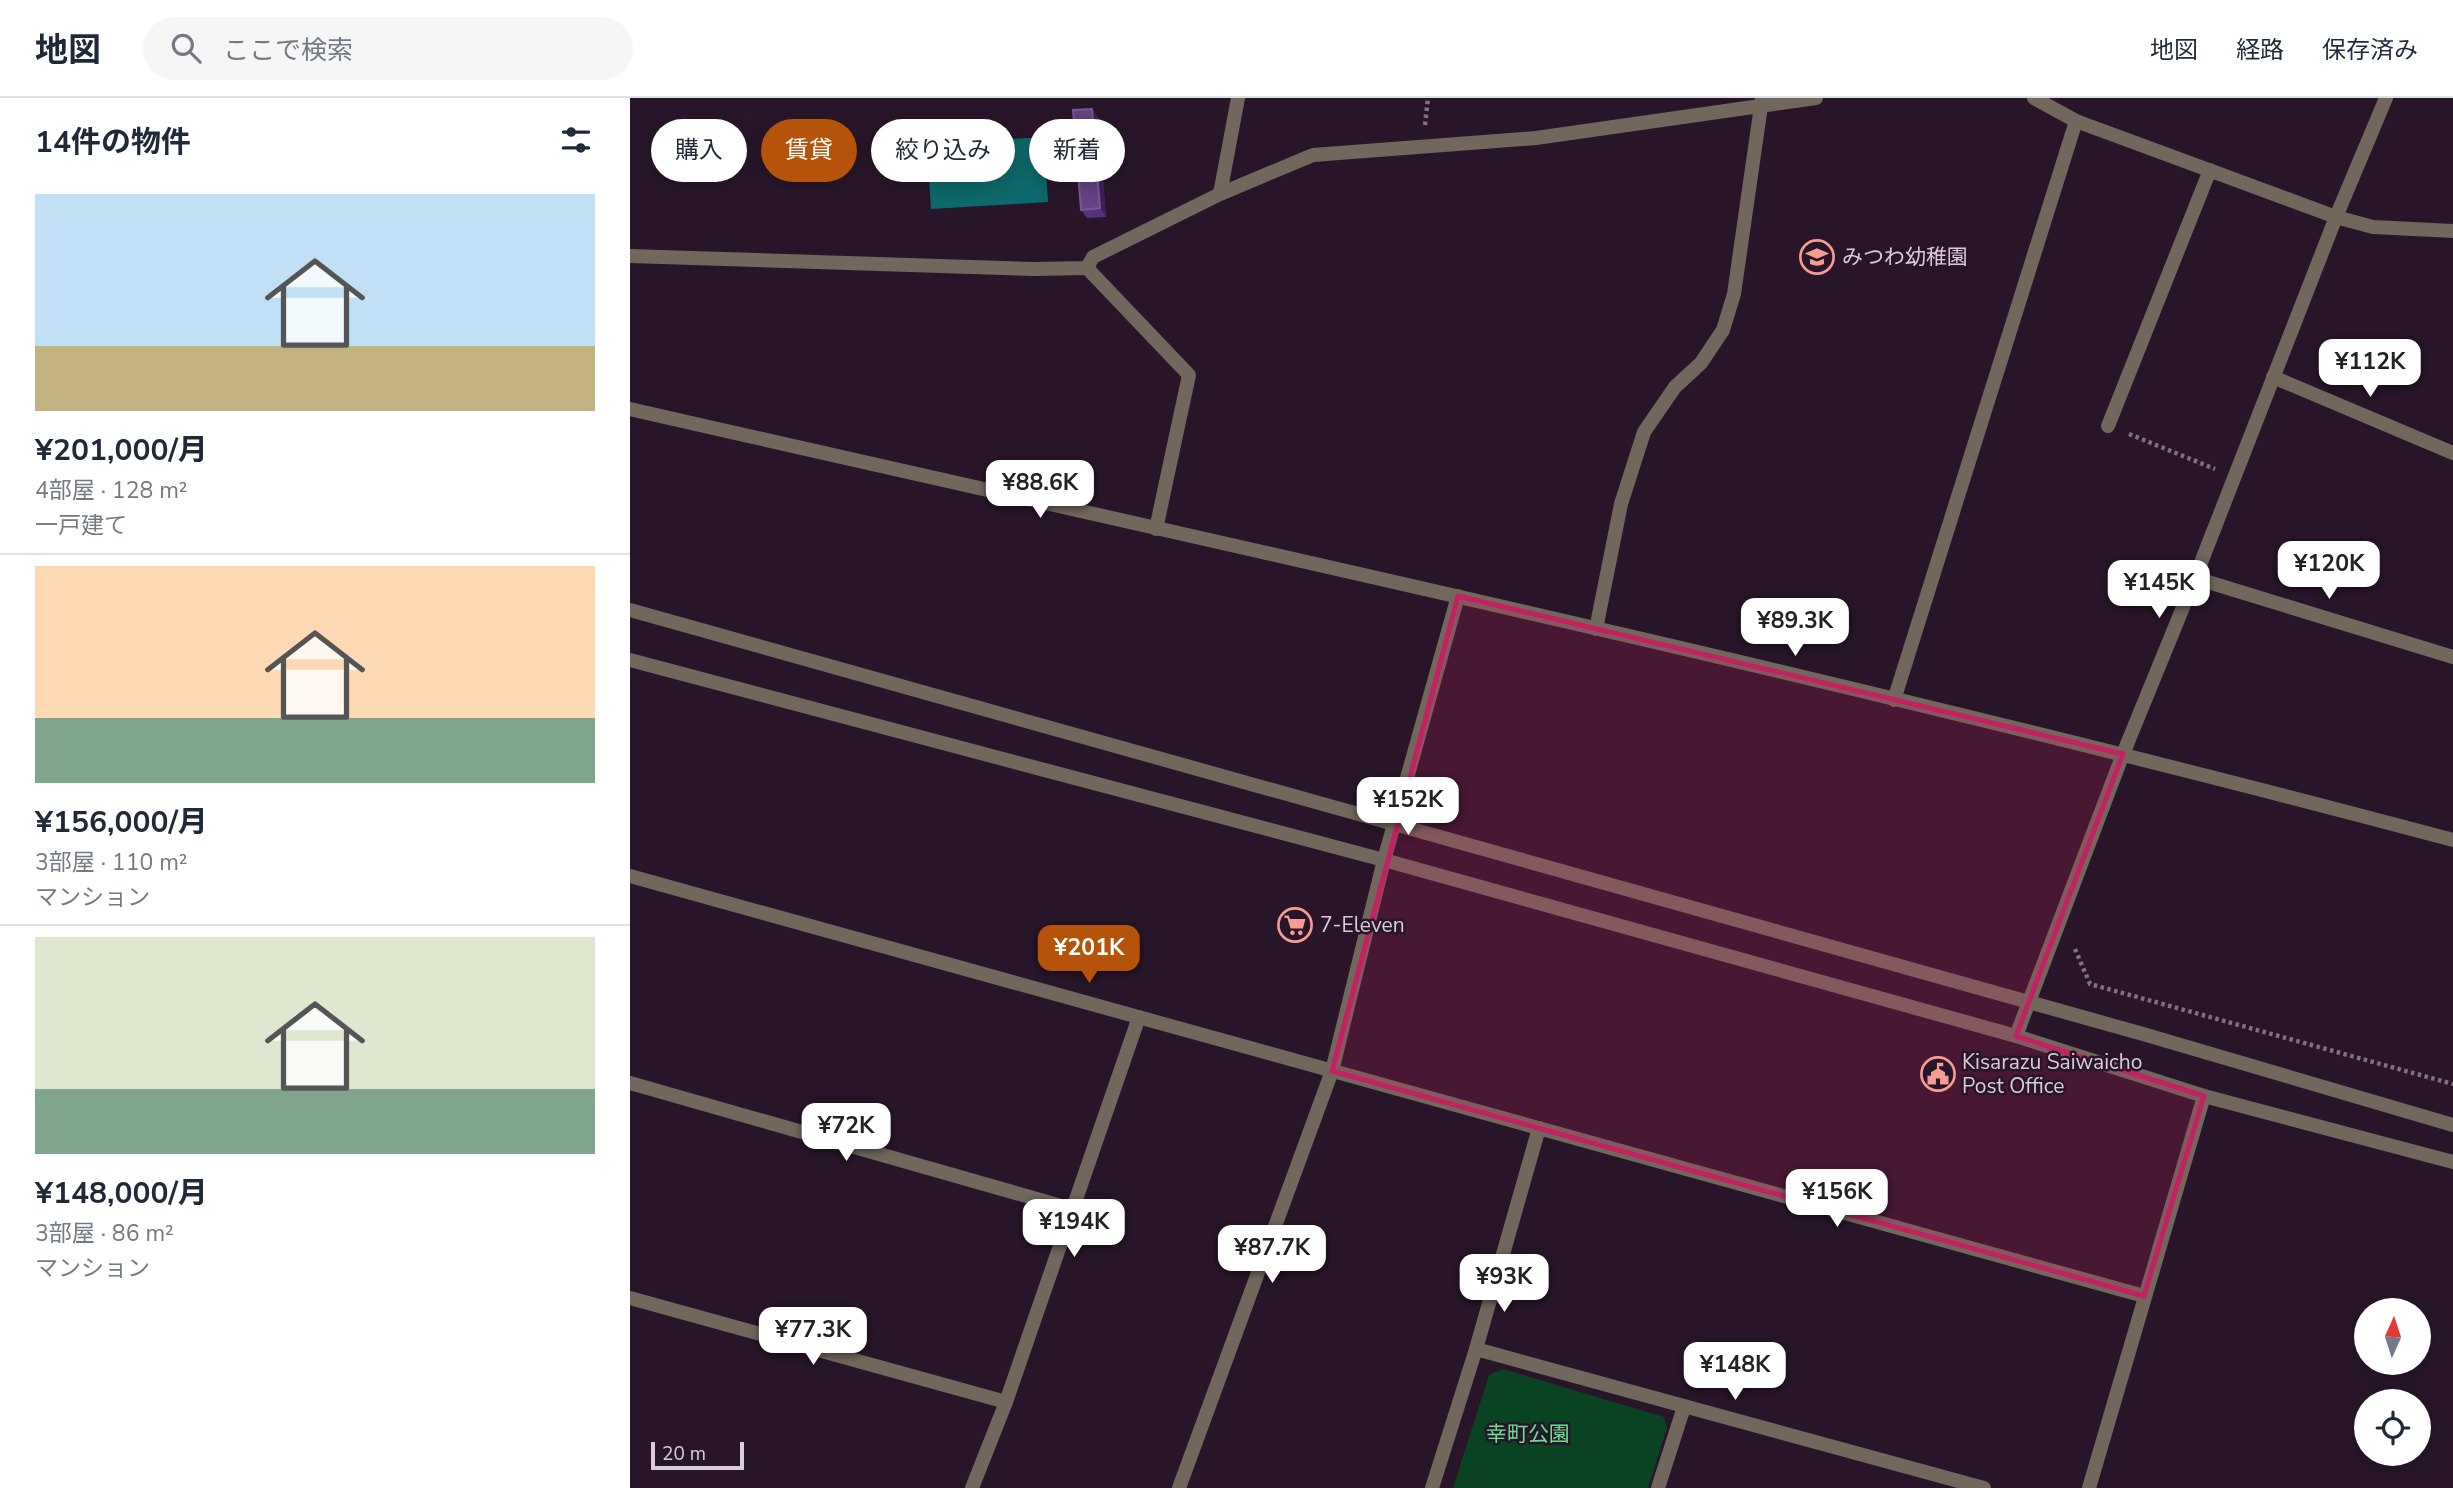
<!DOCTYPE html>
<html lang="ja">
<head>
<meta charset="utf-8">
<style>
	:root { --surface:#fff; --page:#f6f6f7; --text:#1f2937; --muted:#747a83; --line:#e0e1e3; --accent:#b45309 }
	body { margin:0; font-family:"Nunito Sans","Noto Sans JP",sans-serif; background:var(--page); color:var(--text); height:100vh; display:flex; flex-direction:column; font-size:26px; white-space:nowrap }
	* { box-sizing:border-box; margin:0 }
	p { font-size:23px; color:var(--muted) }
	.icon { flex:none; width:38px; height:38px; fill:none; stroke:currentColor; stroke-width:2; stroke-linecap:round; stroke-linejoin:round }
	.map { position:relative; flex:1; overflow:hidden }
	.side { display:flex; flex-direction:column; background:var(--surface); width:630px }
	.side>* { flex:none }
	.top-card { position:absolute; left:21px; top:21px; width:665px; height:63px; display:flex; gap:14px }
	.needle { width:46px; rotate:3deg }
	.tools { position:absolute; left:1724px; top:1200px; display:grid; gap:14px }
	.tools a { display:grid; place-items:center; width:77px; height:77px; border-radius:50%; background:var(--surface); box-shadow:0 4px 18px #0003; font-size:35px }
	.scale { position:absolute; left:21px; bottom:18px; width:93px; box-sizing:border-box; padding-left:7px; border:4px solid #dacdda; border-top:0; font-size:19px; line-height:24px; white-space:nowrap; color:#dacdda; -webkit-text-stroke:5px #281529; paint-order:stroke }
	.price { position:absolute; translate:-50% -60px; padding:0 16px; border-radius:14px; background:#fff; color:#222; font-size:23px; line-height:46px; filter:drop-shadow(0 2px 4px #0008) }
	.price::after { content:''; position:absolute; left:50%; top:42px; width:21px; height:16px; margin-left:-10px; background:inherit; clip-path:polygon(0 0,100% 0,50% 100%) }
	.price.selected { background:var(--accent); color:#fff }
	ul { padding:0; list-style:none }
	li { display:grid; align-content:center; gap:14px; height:371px; padding:0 35px }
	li+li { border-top:2px solid var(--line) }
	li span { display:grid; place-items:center; height:217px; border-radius:0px; color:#555 }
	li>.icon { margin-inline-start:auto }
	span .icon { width:126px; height:126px; fill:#fffc; stroke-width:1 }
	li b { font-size:30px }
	h2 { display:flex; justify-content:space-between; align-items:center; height:84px; padding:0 35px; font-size:30px }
	.tag { padding:0 24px; border-radius:32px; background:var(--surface); box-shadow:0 4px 18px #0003; font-size:24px; line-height:63px }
	.tag.selected { background:var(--accent); color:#fff }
	header { display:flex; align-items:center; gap:42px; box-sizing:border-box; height:98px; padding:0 35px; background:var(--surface); border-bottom:2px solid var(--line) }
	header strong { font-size:33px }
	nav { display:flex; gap:38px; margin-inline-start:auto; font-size:24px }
	.search { width:490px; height:63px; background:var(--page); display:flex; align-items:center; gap:18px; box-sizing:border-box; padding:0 24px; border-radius:38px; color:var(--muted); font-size:26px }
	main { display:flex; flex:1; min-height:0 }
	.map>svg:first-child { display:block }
	.green { fill:#0a4321 }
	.water { fill:#0d696b }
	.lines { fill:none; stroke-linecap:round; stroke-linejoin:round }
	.path { stroke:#807080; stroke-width:4.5; stroke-dasharray:3.5 3.5; stroke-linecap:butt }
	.service { stroke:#72675d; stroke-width:14 }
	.minor { stroke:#72675d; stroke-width:14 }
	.tertiary { stroke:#72675d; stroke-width:14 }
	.wall { fill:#57327b }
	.shaded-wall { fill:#3e1f56 }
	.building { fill:#654285; stroke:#775893; stroke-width:2 }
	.marked { fill:#c32161; fill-opacity:0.2; stroke:#c32161; stroke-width:5; stroke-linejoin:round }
	.labels { text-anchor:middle; stroke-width:5; stroke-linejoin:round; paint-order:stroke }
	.poi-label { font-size:21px; fill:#dacdda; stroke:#281529; text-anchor:start }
	.park-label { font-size:21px; fill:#6ae18f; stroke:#281529 }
</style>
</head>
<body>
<header>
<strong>地図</strong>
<div class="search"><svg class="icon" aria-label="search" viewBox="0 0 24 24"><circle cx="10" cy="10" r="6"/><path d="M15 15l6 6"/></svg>ここで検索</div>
<nav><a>地図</a><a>経路</a><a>保存済み</a></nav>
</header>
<main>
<section class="side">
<h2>14件の物件<svg class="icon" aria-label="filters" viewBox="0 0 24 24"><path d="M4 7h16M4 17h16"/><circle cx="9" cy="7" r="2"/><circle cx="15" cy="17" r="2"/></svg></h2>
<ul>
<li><span style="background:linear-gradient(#bfe0f5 70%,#c2b280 0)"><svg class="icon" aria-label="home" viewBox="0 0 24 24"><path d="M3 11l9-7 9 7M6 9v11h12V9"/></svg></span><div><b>¥201,000/月</b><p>4部屋 · 128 m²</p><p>一戸建て</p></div></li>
<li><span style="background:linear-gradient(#ffd9b3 70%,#7fa58c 0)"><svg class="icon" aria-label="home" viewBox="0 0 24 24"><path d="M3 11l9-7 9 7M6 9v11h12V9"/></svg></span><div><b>¥156,000/月</b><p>3部屋 · 110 m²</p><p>マンション</p></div></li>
<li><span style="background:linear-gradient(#dfe7d0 70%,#7fa58c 0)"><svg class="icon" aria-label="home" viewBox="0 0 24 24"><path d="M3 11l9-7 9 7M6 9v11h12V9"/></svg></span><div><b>¥148,000/月</b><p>3部屋 · 86 m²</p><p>マンション</p></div></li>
</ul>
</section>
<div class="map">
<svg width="1823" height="1390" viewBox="0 0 1823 1390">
	<rect width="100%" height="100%" fill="#281529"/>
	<polygon class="green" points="873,1271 1034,1319 1037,1330 1018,1390 823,1390 859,1277"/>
	<polygon class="water" points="414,39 418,104 301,111 297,46"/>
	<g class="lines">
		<g class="path">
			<polyline points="795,27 798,0"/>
			<polyline points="1499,336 1585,371"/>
			<polyline points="1445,851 1460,886 1823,986"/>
		</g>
		<g class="service">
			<polyline points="457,170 559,277 526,431"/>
			<polyline points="1478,328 1580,72"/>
		</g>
		<g class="minor">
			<polyline points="1404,0 1446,23 1706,119 1743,129 1823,133"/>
			<polyline points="590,96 608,0"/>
			<polyline points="0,158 403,171 457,170 463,159 590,96 683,57 906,40 1186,0"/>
			<polyline points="1643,279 1823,355"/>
			<path d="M0,311c609,139 1220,270 1823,431"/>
			<polyline points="1565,480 1823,559"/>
			<polyline points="966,531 991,406 1014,334 1045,289 1071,265 1093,232 1104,196 1132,1"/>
			<polyline points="1264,602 1446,23"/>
			<polyline points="0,778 1514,1198"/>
			<polyline points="0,985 442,1111"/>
			<polyline points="0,1200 376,1304"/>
			<polyline points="846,1251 1354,1390"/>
			<polyline points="342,1390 376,1304 509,919"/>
			<polyline points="549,1390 702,973 754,762 828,498"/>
			<polyline points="802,1390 846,1251 909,1030"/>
			<polyline points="1028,1390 1054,1309"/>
			<polyline points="1459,1390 1574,998"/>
		</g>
		<g class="tertiary">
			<polyline points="0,512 1513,936 1823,1027"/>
			<polyline points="0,562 754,762 1386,938 1574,998 1823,1064"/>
			<polyline points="1386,938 1493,656 1565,480 1706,119 1756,0"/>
		</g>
	</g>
	<polygon class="wall" points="462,11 468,20 476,119 457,120 451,112"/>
	<polygon class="shaded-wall" points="462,11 468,20 476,119 470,110"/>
	<polygon class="building" points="462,11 470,110 451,112 443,12"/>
	<path class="marked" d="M828,498l665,158 -107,282 188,60 -60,200 -812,-225z"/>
	<defs>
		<g id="school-ring" transform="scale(1.75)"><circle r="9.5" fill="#281529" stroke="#f59c93" stroke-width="1.5"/><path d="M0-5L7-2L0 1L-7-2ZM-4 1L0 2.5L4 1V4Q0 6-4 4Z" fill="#f59c93"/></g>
		<g id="supermarket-ring" transform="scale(1.75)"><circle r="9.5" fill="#281529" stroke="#f59c93" stroke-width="1.5"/><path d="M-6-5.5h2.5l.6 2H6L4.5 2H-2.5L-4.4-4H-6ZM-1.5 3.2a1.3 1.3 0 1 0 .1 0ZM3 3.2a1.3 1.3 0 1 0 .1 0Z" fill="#f59c93"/></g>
		<g id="civic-ring" transform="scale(1.75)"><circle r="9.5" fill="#281529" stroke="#f59c93" stroke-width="1.5"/><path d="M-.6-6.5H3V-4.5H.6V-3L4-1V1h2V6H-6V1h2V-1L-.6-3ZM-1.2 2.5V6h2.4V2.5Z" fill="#f59c93"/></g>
	</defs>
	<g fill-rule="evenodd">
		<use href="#school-ring" x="1187" y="159"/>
		<use href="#supermarket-ring" x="665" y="827"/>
		<use href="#civic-ring" x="1308" y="976"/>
	</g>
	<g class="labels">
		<g class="poi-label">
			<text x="1212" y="166">みつわ幼稚園</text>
			<text x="690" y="834">7-Eleven</text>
			<text x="1332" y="971">Kisarazu Saiwaicho<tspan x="1332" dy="24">Post Office</tspan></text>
		</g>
		<g class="park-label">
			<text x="898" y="1343">幸町公園</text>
		</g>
	</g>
</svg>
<div class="tools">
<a><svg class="needle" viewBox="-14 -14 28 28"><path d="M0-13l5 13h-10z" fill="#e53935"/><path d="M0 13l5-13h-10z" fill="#747a83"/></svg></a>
<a><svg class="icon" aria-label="locate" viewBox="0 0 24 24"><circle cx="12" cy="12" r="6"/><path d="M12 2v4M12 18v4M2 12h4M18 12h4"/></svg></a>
</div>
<div class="scale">20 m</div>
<b class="price" style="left:1740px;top:301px">¥112K</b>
<b class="price" style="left:410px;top:422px">¥88.6K</b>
<b class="price" style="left:1699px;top:503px">¥120K</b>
<b class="price" style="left:1529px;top:522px">¥145K</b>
<b class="price" style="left:1165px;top:560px">¥89.3K</b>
<b class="price" style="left:778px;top:739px">¥152K</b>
<b class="price selected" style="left:459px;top:887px">¥201K</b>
<b class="price" style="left:216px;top:1065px">¥72K</b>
<b class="price" style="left:1207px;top:1131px">¥156K</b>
<b class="price" style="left:444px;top:1161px">¥194K</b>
<b class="price" style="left:642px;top:1187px">¥87.7K</b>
<b class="price" style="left:874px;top:1216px">¥93K</b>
<b class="price" style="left:183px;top:1269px">¥77.3K</b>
<b class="price" style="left:1105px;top:1304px">¥148K</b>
<div class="top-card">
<a class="tag">購入</a>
<a class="tag selected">賃貸</a>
<a class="tag">絞り込み</a>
<a class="tag">新着</a>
</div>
</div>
</main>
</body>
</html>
